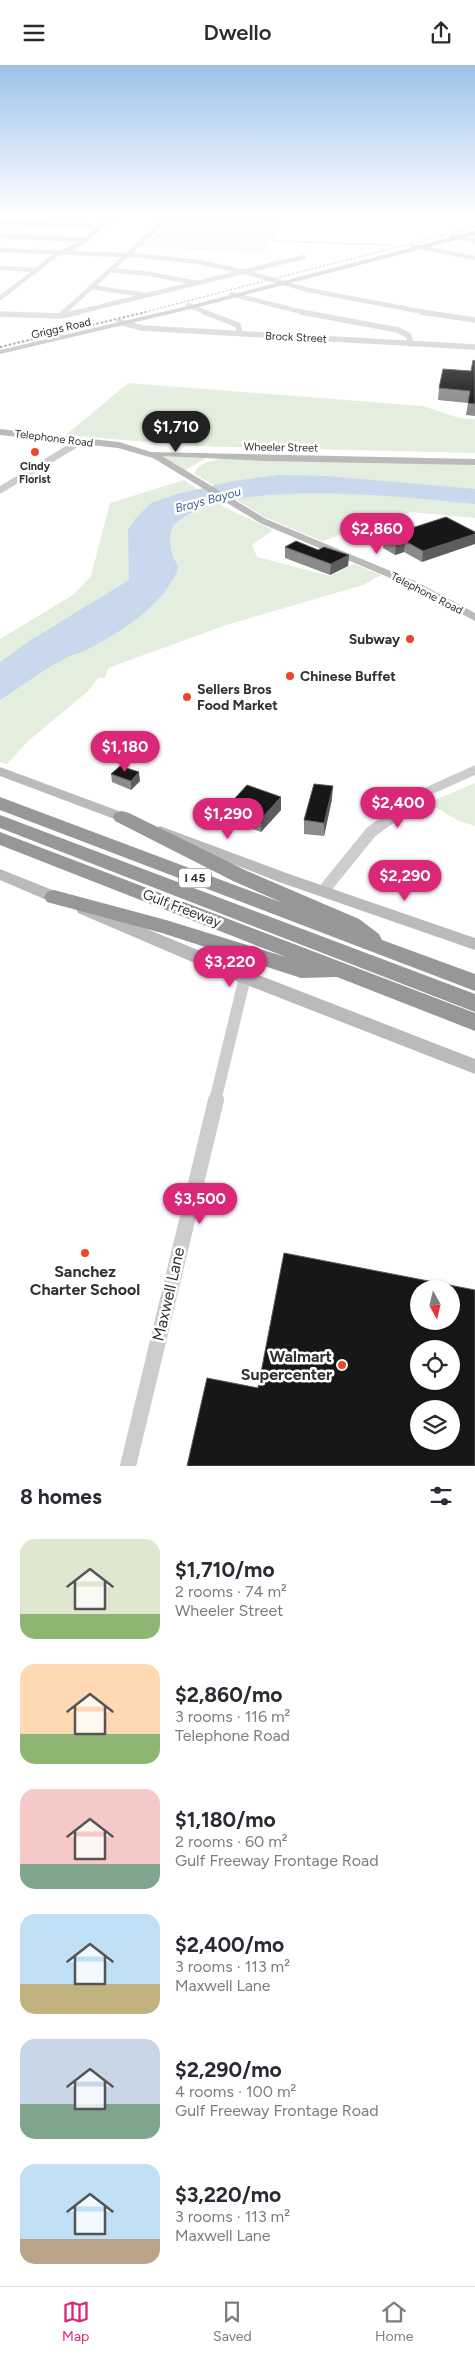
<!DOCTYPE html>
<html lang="en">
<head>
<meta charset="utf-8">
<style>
	:root { --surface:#fff; --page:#f7f7f7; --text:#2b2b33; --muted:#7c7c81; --line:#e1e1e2; --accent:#db2777 }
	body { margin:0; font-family:Figtree,sans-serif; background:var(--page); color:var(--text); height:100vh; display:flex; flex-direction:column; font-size:19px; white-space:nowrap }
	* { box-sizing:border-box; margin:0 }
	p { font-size:16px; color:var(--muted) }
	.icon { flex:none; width:28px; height:28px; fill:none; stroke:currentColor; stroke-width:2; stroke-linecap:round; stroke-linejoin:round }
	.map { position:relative; height:1401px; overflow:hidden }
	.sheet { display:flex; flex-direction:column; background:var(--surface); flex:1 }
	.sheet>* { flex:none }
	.needle { width:32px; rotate:172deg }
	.fabs { position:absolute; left:410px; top:1215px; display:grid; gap:10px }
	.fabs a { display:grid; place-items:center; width:50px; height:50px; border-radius:50%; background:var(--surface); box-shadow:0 1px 4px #0004; font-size:25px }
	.price { position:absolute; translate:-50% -42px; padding:0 11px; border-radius:18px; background:var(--accent); color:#fff; font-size:16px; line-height:32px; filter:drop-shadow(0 1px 2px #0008) }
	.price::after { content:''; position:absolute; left:50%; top:30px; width:15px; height:11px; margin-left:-8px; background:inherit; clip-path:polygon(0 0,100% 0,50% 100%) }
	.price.selected { background:#222; color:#fff }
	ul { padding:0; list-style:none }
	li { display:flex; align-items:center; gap:15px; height:125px; padding:0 20px }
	li span { display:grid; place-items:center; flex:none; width:140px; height:100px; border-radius:15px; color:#555 }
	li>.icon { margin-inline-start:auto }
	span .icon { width:60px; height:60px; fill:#fffc; stroke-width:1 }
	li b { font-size:21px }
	h2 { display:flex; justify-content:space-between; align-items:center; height:60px; padding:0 20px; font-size:21px }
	header { display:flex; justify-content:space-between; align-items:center; height:65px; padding:0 20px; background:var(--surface); font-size:22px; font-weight:600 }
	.tab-bar { display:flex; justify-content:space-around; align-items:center; height:70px; border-top:1px solid var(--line); background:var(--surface); font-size:14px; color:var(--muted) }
	.tab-bar a { display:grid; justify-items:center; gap:2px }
	.tab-bar .selected { color:var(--accent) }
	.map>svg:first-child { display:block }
	.green { fill:#e3eede }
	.water { fill:#cad8ee }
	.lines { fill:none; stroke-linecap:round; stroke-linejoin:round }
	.minor-far5 { stroke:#cdcdcd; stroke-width:4.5 }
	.minor-far4 { stroke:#cdcdcd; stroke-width:5.5 }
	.minor-far3 { stroke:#cdcdcd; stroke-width:7 }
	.minor-far2 { stroke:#cdcdcd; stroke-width:9 }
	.minor-far1 { stroke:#cdcdcd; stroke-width:12 }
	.minor { stroke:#cdcdcd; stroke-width:16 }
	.secondary { fill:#bababa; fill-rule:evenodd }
	.motorway { fill:#979797; fill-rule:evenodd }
	.rail-far1 { stroke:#858585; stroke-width:1; stroke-dasharray:2 2; stroke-linecap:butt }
	.rail { stroke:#858585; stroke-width:2; stroke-dasharray:2.5 2; stroke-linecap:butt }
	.wall { fill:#8b8b8b }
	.shaded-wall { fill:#5d5d5d }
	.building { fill:#171717; stroke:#5d5d5d; fill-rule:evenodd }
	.poi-dot { fill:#ec472e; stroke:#fff; stroke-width:2 }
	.labels { text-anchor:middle; stroke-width:5; stroke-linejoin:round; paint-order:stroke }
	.far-street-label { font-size:11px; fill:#303030; stroke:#fff }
	.far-poi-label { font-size:11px; font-weight:bold; fill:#303030; stroke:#fff }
	.far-water-label { font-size:12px; font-style:italic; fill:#3a5f96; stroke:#fff }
	.shield { fill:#fff; stroke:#6e6e6e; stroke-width:1 }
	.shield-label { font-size:12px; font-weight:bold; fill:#303030 }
	.poi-label { font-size:14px; font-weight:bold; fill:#303030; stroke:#fff; text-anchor:start }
	.street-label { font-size:14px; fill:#303030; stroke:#fff }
	.near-poi-label { font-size:16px; font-weight:bold; fill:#303030; stroke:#fff }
	.near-street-label { font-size:16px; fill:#303030; stroke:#fff }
</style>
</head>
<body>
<header><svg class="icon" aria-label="menu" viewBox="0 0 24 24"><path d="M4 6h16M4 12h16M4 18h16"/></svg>Dwello<svg class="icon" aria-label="share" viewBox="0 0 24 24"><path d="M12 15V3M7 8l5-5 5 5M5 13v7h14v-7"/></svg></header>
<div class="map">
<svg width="475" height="1401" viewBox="0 0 475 1401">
	<rect width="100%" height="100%" fill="#fff"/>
	<g class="green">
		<polygon points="266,153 277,160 278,167 261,188 139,182 148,178 171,157"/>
		<polygon points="128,318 423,341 459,353 475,354 475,388 193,381 66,370"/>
		<polygon points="164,390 204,393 205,394 185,405 162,391"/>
		<path d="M220,394l255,4v55l-64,-6 -89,29 -56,-23 -71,-44c2,-11 16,-13 25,-15z"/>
		<polygon points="184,415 224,442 273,465 252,480 257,492 330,511 354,499 381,510 363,520 226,560 108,603 105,613 98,613 88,626 28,676 7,699 0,697 0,574 73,530 91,511 110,438"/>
		<polygon points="475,718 475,761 457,755 428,738"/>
	</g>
	<path class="water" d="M279,410l48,1 148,13v15c-68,-6 -249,-29 -300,20 -7,7 -5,24 -2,33 1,3 5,7 5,10 0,3 -4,11 -6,14 -18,30 -53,52 -84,68 -8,4 -17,6 -24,10 -22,11 -43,28 -64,41v-38l31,-22 98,-60 -1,-50 7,-11 16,-16 26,-9 57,-13z"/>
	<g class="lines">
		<g class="minor-far5">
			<polyline points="0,157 100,162"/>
			<polyline points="0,171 84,175"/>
			<polyline points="452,171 475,176"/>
			<polyline points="413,181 475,193"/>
			<polyline points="0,185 145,191 199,197 245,207 308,225 429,248"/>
			<polyline points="0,203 37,205"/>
			<polyline points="110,205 150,209 197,218"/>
			<polyline points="91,222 145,230"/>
			<polyline points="231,229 306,248"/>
			<polyline points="0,233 56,190 80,179 116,150"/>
			<polyline points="188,240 208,248"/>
			<polyline points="63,248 171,150"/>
			<polyline points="74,248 304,192"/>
		</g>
		<g class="minor-far4">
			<polyline points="204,247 238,260 240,268"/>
			<polyline points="301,247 398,265 409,271 411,279"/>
			<polyline points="421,247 475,255"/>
			<polyline points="0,249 61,251 79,247"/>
			<polyline points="61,250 65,247"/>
			<polyline points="119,257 142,263 475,282"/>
		</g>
		<polyline class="minor-far3" points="0,425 81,376"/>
		<polyline class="minor-far2" points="387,755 424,728 475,705"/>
		<g class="minor-far1">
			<polyline points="324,825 371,767 389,754"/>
			<polyline points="215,1036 245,912"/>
		</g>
		<polyline class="minor" points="128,1401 216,1035"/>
		<g class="secondary">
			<polygon points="475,166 475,170 195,243 0,289 0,285 192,240"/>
			<polygon points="0,364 119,377 151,387 475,394 475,400 265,396 162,391 266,454 417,517 475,548 475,556 409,521 260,458 153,393 118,383 0,370"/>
			<polygon points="0,702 135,752 137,755 130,760 125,758 0,711"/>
			<polygon points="160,761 289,809 475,873 475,885 279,817 155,769 153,766 155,763"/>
			<polygon points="0,804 70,832 72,836 70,840 58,840 0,815"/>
			<polygon points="84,838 251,907 475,994 475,1009 239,917 78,848 76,844 78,840"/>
		</g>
		<g class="motorway">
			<polygon points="0,732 283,838 233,816 115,756 113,752 115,748 122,746 129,748 247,806 359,854 379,869 382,875 475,909 475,926 0,745"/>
			<polygon points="0,750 475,929 475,947 0,763"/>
			<polygon points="0,767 475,948 475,966 337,912 301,913 162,868 47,837 44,832 47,827 54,825 166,855 286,892 0,780"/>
		</g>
		<g class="rail-far1">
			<polyline points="273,176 391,180"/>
			<polyline points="141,248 475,162"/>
		</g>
		<polyline class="rail" points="0,282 146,247"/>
	</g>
	<g class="wall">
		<polygon points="475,296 475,351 466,350 468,338 438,335 439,323 471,306"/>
		<polygon points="475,467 422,497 404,487 395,490 383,483 384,472"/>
		<polygon points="285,482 318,485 349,490 348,501 330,510 285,493"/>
		<polygon points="111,709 140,716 131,725 112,717"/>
		<polygon points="332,734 324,771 304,769 304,755"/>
		<polygon points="227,742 281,745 261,767 227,755"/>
	</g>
	<g class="shaded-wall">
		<polygon points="475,469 475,479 422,497 423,486"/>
		<polygon points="405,476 404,487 395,490 396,479"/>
		<polygon points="349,490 348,501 330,510 331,499"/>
		<polygon points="139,707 140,716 131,725 131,716"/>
		<polygon points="333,721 332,734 324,771 324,758"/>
		<polygon points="281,732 281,745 261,767 261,754"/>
	</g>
	<g class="building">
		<polygon points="473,295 475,296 475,339 468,338 470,326 439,323 443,304 471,306"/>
		<polygon points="446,452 475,467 475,469 423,486 405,476 396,479 384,472"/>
		<polygon points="296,476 318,485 324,482 349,490 331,499 285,482"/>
		<polygon points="120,701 139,707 131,716 111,709"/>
		<polygon points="314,719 333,721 324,758 304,755"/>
		<polygon points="247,720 281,732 261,754 227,742"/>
		<path d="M284,1188l191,37v176h-288l20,-88 51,10zM419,1224h32v32h-32zM419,1284h32v32h-32zM419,1344h32v32h-32z"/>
	</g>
	<linearGradient id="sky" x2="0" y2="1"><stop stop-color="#9cc2ea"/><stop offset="0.43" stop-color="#fff"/><stop offset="1" stop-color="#fff" stop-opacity="0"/></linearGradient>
	<rect width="475" height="346" fill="url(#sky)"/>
	<g class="poi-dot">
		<circle cx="35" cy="387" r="5"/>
		<circle cx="410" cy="574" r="5"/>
		<circle cx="290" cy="611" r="5"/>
		<circle cx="187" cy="632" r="5"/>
		<circle cx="85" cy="1188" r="5"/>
		<circle cx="342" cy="1300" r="5"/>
	</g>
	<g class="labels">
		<g class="far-street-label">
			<text transform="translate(61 263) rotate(-13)" y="4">Griggs Road</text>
			<text transform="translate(296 272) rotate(3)" y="4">Brock Street</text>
			<text transform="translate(54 373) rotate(7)" y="4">Telephone Road</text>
			<text transform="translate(281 382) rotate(1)" y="4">Wheeler Street</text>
			<text transform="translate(427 528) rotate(27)" y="4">Telephone Road</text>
		</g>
		<g class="far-poi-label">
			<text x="35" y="405">Cindy<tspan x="35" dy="13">Florist</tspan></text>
		</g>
		<g class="far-water-label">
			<text transform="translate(208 435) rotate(-15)" y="4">Brays Bayou</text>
		</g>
		<rect class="shield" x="179" y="803.5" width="32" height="19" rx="4"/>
		<g class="shield-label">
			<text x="195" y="817">I 45</text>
		</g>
		<g class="poi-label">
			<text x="400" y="579" text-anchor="end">Subway</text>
			<text x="300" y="616">Chinese Buffet</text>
			<text x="197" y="629">Sellers Bros<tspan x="197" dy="16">Food Market</tspan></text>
		</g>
		<g class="street-label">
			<text transform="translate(182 843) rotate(21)" y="5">Gulf Freeway</text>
		</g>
		<g class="near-poi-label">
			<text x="85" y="1212">Sanchez<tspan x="85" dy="18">Charter School</tspan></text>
			<text x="332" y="1297" text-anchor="end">Walmart<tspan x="332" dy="18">Supercenter</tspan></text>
		</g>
		<g class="near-street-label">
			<text transform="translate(168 1229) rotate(-77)" y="6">Maxwell Lane</text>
		</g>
	</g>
</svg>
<div class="fabs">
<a><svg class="needle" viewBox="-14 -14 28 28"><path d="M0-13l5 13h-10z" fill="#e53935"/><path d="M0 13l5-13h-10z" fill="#7c7c81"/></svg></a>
<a><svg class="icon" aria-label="locate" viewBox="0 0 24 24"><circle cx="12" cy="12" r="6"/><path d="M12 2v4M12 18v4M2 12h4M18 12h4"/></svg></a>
<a><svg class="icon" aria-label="layers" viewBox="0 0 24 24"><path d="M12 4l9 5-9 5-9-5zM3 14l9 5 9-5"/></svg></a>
</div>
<b class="price selected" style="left:176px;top:388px">$1,710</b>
<b class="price" style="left:377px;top:490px">$2,860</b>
<b class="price" style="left:125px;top:708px">$1,180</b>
<b class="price" style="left:398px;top:764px">$2,400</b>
<b class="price" style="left:228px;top:775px">$1,290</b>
<b class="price" style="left:405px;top:837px">$2,290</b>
<b class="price" style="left:230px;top:923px">$3,220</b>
<b class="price" style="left:200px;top:1160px">$3,500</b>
</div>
<section class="sheet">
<h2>8 homes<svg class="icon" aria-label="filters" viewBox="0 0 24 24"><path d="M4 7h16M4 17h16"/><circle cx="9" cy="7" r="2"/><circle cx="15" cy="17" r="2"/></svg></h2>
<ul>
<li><span style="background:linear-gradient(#dfe7d0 75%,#8fb573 0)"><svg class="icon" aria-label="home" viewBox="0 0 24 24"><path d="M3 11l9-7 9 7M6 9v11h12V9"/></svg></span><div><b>$1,710/mo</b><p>2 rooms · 74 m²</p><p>Wheeler Street</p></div></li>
<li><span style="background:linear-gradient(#ffd9b3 70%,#8fb573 0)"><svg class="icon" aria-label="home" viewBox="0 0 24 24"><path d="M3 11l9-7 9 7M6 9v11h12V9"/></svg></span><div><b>$2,860/mo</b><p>3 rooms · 116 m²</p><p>Telephone Road</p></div></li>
<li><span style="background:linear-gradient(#f6c9c9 75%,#7fa58c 0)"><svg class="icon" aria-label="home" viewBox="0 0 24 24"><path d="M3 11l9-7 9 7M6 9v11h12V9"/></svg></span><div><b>$1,180/mo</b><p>2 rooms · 60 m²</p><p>Gulf Freeway Frontage Road</p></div></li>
<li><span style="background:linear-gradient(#bfe0f5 70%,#c2b280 0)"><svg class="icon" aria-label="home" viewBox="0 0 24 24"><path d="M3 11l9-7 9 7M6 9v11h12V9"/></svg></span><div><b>$2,400/mo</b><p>3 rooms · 113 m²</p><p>Maxwell Lane</p></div></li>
<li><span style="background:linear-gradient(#c9d6e8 65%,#7fa58c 0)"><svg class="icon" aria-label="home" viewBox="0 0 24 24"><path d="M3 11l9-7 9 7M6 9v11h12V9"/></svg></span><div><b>$2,290/mo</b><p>4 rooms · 100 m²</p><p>Gulf Freeway Frontage Road</p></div></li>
<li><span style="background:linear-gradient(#bfe0f5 75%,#b9a48a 0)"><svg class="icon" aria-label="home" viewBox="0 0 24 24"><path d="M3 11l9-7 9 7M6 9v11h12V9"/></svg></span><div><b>$3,220/mo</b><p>3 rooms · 113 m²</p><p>Maxwell Lane</p></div></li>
</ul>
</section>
<nav class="tab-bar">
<a class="selected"><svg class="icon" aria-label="map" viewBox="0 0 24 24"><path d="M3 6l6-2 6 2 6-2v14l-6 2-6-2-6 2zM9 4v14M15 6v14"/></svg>Map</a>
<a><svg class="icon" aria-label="saved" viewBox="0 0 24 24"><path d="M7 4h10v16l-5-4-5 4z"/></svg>Saved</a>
<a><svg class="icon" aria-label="home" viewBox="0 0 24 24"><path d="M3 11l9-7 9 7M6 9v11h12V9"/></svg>Home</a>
</nav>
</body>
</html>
